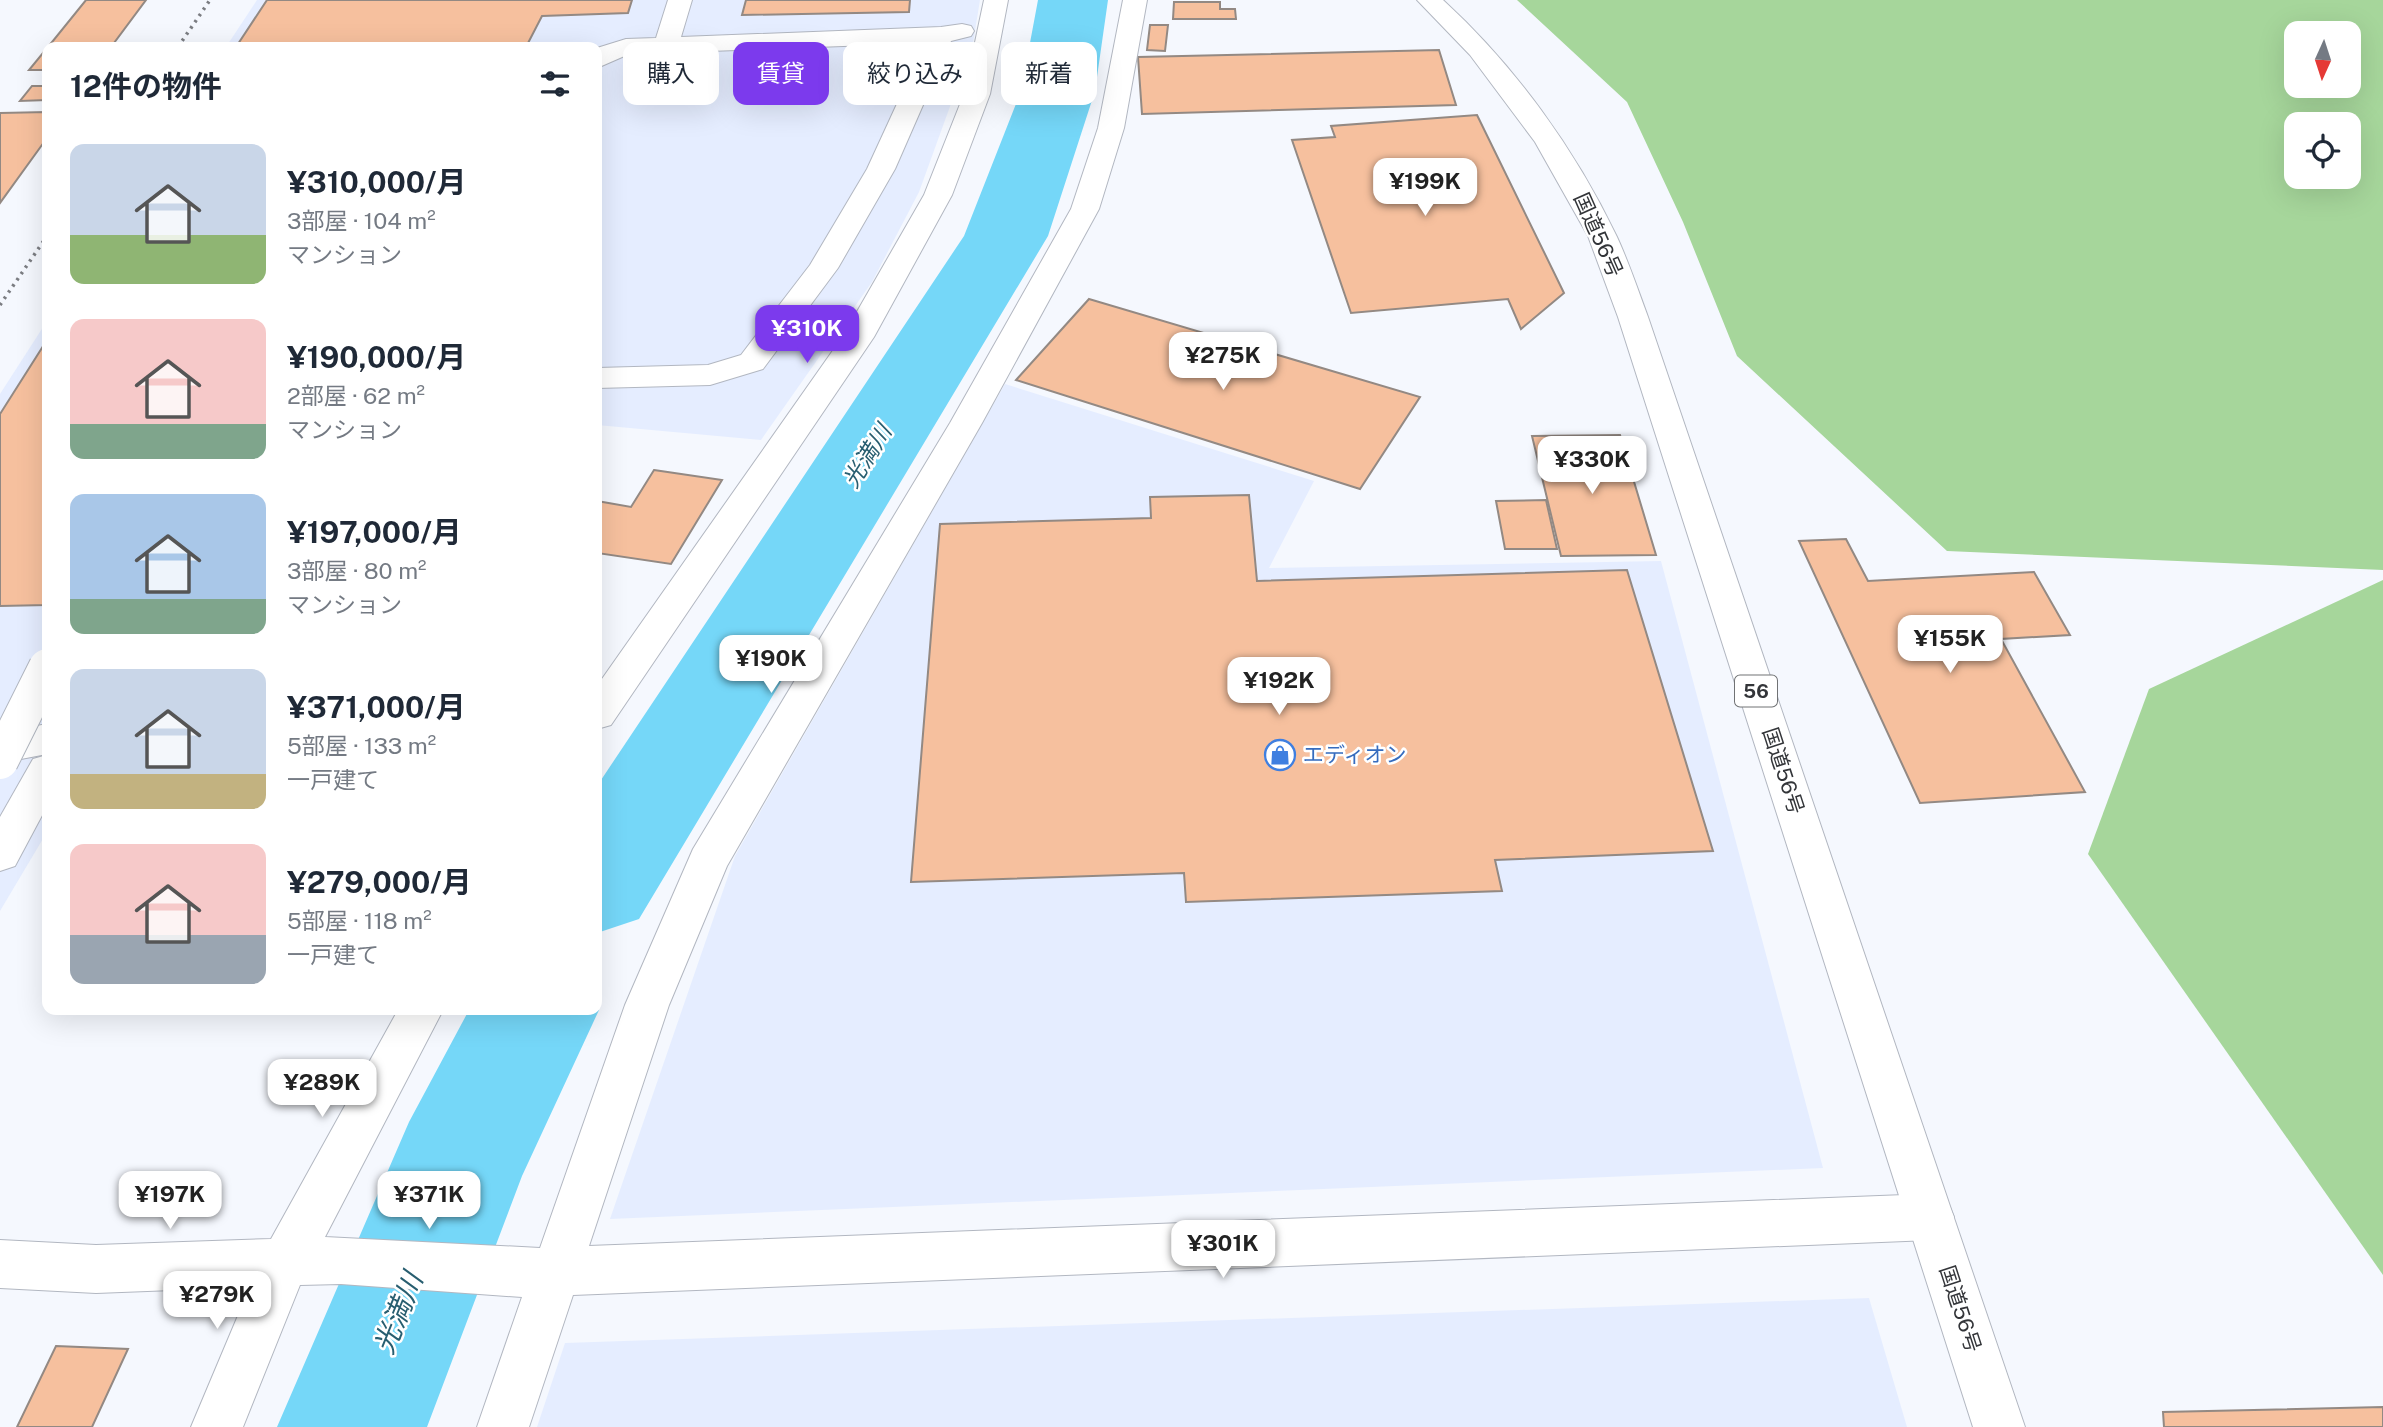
<!DOCTYPE html>
<html lang="ja">
<head>
<meta charset="utf-8">
<style>
	:root { --surface:#fff; --page:#f6f6f7; --text:#1f2937; --muted:#747a83; --accent:#7c3aed }
	body { margin:0; font-family:"Public Sans","Noto Sans JP",sans-serif; background:var(--page); color:var(--text); height:100vh; display:flex; flex-direction:column; font-size:26px; white-space:nowrap }
	* { box-sizing:border-box; margin:0 }
	p { font-size:23px; color:var(--muted) }
	.icon { flex:none; width:38px; height:38px; fill:none; stroke:currentColor; stroke-width:2; stroke-linecap:round; stroke-linejoin:round }
	.map { position:relative; flex:1; overflow:hidden }
	.drawer { position:absolute; left:42px; top:42px; width:560px; height:973px; display:flex; flex-direction:column; background:var(--surface); border-radius:14px; box-shadow:0 7px 28px #0002 }
	.drawer>* { flex:none }
	.hud { position:absolute; left:623px; top:42px; width:665px; height:63px; display:flex; gap:14px }
	.needle { width:46px; rotate:183deg }
	.tools { position:absolute; left:2284px; top:21px; display:grid; gap:14px }
	.tools a { display:grid; place-items:center; width:77px; height:77px; border-radius:14px; background:var(--surface); box-shadow:0 7px 28px #0002; font-size:35px }
	.price { position:absolute; translate:-50% -60px; padding:0 16px; border-radius:14px; background:#fff; color:#222; font-size:23px; line-height:46px; filter:drop-shadow(0 2px 4px #0008) }
	.price::after { content:''; position:absolute; left:50%; top:42px; width:21px; height:16px; margin-left:-10px; background:inherit; clip-path:polygon(0 0,100% 0,50% 100%) }
	.price.current { background:var(--accent); color:#fff }
	ul { padding:0; list-style:none }
	li { display:flex; align-items:center; gap:21px; height:175px; padding:0 28px }
	li span { display:grid; place-items:center; flex:none; width:196px; height:140px; border-radius:14px; color:#555 }
	li>.icon { margin-inline-start:auto }
	span .icon { width:84px; height:84px; fill:#fffc; stroke-width:1 }
	li b { font-size:30px }
	h2 { display:flex; justify-content:space-between; align-items:center; height:84px; padding:0 28px; font-size:30px }
	.chip { padding:0 24px; border-radius:14px; background:var(--surface); box-shadow:0 7px 28px #0002; font-size:24px; line-height:63px }
	.chip.current { background:var(--accent); color:#fff }
	.map>svg:first-child { display:block }
	.built { fill:#e5edff }
	.green { fill:#a6d69b; fill-rule:evenodd }
	.lines { fill:none; stroke-linecap:round; stroke-linejoin:round }
	.river { fill:#75d7f8; fill-rule:evenodd }
	.building { fill:#f6c09e; stroke:#938983; stroke-width:2 }
	.minor-casing { stroke:#b2b7c1; stroke-width:2 }
	.highway-casing { stroke:#b2b7c1; stroke-width:2 }
	.minor { fill:#fff; fill-rule:evenodd }
	.highway { fill:#fff; fill-rule:evenodd }
	.rail { stroke:#7b7d82; stroke-width:3.5; stroke-dasharray:2.5 5; stroke-linecap:butt }
	.minor-bridge-casing { stroke:#b2b7c1; stroke-width:38; stroke-linecap:butt }
	.minor-bridge { stroke:#fff; stroke-width:36 }
	.labels { text-anchor:middle; stroke-width:5; stroke-linejoin:round; paint-order:stroke }
	.shield { fill:#fff; stroke:#707274; stroke-width:2 }
	.shield-label { font-size:19px; font-weight:bold; fill:#333539 }
	.street-label { font-size:21px; fill:#333539; stroke:#fff }
	.shop-label { font-size:21px; fill:#366cbe; stroke:#fff; text-anchor:start }
	.water-label { font-size:23px; font-style:italic; fill:#285e70; stroke:#fff }
	.near-water-label { font-size:28px; font-style:italic; fill:#285e70; stroke:#fff }
</style>
</head>
<body>
<div class="map">
<svg width="2383" height="1427" viewBox="0 0 2383 1427">
	<rect width="100%" height="100%" fill="#f5f8fe"/>
	<g class="built">
		<polygon points="257,0 980,0 973,43 919,192 872,282 761,440 597,425 597,47 226,47"/>
		<polygon points="47,321 47,832 0,911 0,394"/>
		<polygon points="1005,384 1314,481 1269,568 1661,561 1823,1168 610,1219 735,856"/>
		<polygon points="1869,1298 1907,1427 537,1427 565,1343"/>
	</g>
	<g class="green">
		<path d="M1517,0h866v570l-436,-19 -210,-195 -54,-134 -56,-120zM2296,33h52v53h-52zM2296,124h52v53h-52z"/>
		<polygon points="2383,580 2383,1275 2088,854 2149,689"/>
	</g>
	<g class="lines">
		<g class="river">
			<polygon points="1038,0 1108,0 1095,91 1048,236 639,919 597,933 597,786 964,236 1021,91"/>
			<polygon points="597,1006 599,1010 522,1176 427,1427 277,1427 409,1122 469,1010 597,1010"/>
		</g>
	</g>
	<g class="building">
		<polygon points="86,0 146,0 111,47 48,47"/>
		<polygon points="267,0 632,0 628,13 542,16 526,47 236,47"/>
		<polygon points="746,0 910,0 909,12 742,15"/>
		<polygon points="1174,2 1220,2 1220,9 1235,9 1236,19 1173,19"/>
		<polygon points="1150,25 1168,25 1165,51 1147,50"/>
		<polygon points="47,48 47,70 29,70"/>
		<polygon points="1439,50 1456,105 1142,114 1138,57"/>
		<polygon points="32,86 47,86 47,100 20,101"/>
		<polygon points="47,112 47,138 0,203 0,113"/>
		<polygon points="1477,115 1564,293 1521,329 1508,299 1351,313 1292,140 1335,137 1331,126"/>
		<polygon points="1089,299 1420,397 1360,489 1016,380"/>
		<polygon points="47,340 47,605 0,606 0,414"/>
		<polygon points="1620,435 1656,555 1561,556 1532,436"/>
		<polygon points="654,470 722,480 671,564 597,553 597,501 631,507"/>
		<polygon points="1249,495 1257,581 1627,570 1713,851 1495,860 1502,891 1186,902 1184,873 911,882 940,524 1151,518 1150,497"/>
		<polygon points="1546,500 1557,549 1505,549 1496,501"/>
		<polygon points="1846,539 1868,581 2034,572 2070,635 2001,639 2085,792 1920,803 1799,541"/>
		<polygon points="56,1346 128,1349 92,1427 17,1427"/>
		<polygon points="2383,1407 2383,1427 2164,1427 2163,1412"/>
	</g>
	<g class="lines">
		<g class="minor-casing">
			<g id="minor">
				<polygon points="668,0 692,0 681,37 941,27 962,24 971,26 974,31 971,36 951,41 895,169 838,268 763,369 710,385 597,388 597,368 708,365 741,355 810,265 867,169 925,43 629,54 597,68 597,48 626,39 656,38"/>
				<polygon points="984,0 1008,0 990,94 952,195 874,337 611,725 597,729 597,686 843,336 924,195 964,94"/>
				<polygon points="1123,0 1147,0 1124,128 1099,209 982,423 727,866 669,1005 589,1246 1930,1194 1947,1201 1954,1217 1947,1233 1930,1240 573,1295 529,1427 477,1427 522,1297 341,1284 300,1285 243,1427 191,1427 250,1287 96,1293 0,1288 0,1240 96,1245 271,1239 398,1010 443,1010 325,1237 540,1248 625,1005 693,849 950,423 1071,209 1098,128"/>
				<polygon points="47,724 47,754 0,763 0,733"/>
				<polygon points="47,755 47,806 15,866 0,871 0,817 33,759"/>
			</g>
		</g>
		<g class="highway-casing">
			<path id="highway" d="M1417,0h26c72,66 132,149 174,237 12,26 21,53 31,80l377,1110h-52l-355,-1110 -30,-81 -53,-94 -65,-87z"/>
		</g>
		<use href="#minor" class="minor"/>
		<use href="#highway" class="highway"/>
		<g class="rail">
			<polyline points="178,47 210,0"/>
			<polyline points="0,305 47,236"/>
		</g>
		<g class="minor-bridge-casing">
			<polyline id="minor-bridge" points="0,761 47,667"/>
		</g>
		<use href="#minor-bridge" class="minor-bridge"/>
	</g>
	<defs>
		<g id="shop-ring" transform="scale(1.575)"><circle r="9.5" fill="#fff" stroke="#3f7fe0" stroke-width="1.5"/><path d="M-5-2.5h2.3a2.7 3.5 0 0 1 5.4 0H5L5.5 6h-11ZM-1.5-2.5h3a1.5 2.3 0 0 0-3 0Z" fill="#3f7fe0"/></g>
	</defs>
	<g fill-rule="evenodd">
		<use href="#shop-ring" x="1280" y="755"/>
	</g>
	<g class="labels">
		<rect class="shield" x="1735" y="675.5" width="42" height="31" rx="5"/>
		<g class="shield-label">
			<text x="1756" y="698">56</text>
		</g>
		<g class="street-label">
			<text transform="translate(1598 235) rotate(66)" y="7">国道56号</text>
			<text transform="translate(1783 771) rotate(72)" y="7">国道56号</text>
			<text transform="translate(1960 1309) rotate(72)" y="7">国道56号</text>
		</g>
		<g class="shop-label">
			<text x="1303" y="762">エディオン</text>
		</g>
		<g class="water-label">
			<text transform="translate(867 456) rotate(-58)" y="8">光満川</text>
		</g>
		<g class="near-water-label">
			<text transform="translate(398 1313) rotate(-68)" y="10">光満川</text>
		</g>
	</g>
</svg>
<div class="tools">
<a><svg class="needle" viewBox="-14 -14 28 28"><path d="M0-13l5 13h-10z" fill="#e53935"/><path d="M0 13l5-13h-10z" fill="#747a83"/></svg></a>
<a><svg class="icon" aria-label="locate" viewBox="0 0 24 24"><circle cx="12" cy="12" r="6"/><path d="M12 2v4M12 18v4M2 12h4M18 12h4"/></svg></a>
</div>
<b class="price" style="left:1425px;top:218px">¥199K</b>
<b class="price current" style="left:807px;top:365px">¥310K</b>
<b class="price" style="left:1223px;top:392px">¥275K</b>
<b class="price" style="left:1592px;top:496px">¥330K</b>
<b class="price" style="left:1950px;top:675px">¥155K</b>
<b class="price" style="left:771px;top:695px">¥190K</b>
<b class="price" style="left:1279px;top:717px">¥192K</b>
<b class="price" style="left:322px;top:1119px">¥289K</b>
<b class="price" style="left:170px;top:1231px">¥197K</b>
<b class="price" style="left:429px;top:1231px">¥371K</b>
<b class="price" style="left:1223px;top:1280px">¥301K</b>
<b class="price" style="left:217px;top:1331px">¥279K</b>
<div class="hud">
<a class="chip">購入</a>
<a class="chip current">賃貸</a>
<a class="chip">絞り込み</a>
<a class="chip">新着</a>
</div>
<section class="drawer">
<h2>12件の物件<svg class="icon" aria-label="filters" viewBox="0 0 24 24"><path d="M4 7h16M4 17h16"/><circle cx="9" cy="7" r="2"/><circle cx="15" cy="17" r="2"/></svg></h2>
<ul>
<li><span style="background:linear-gradient(#c9d6e8 65%,#8fb573 0)"><svg class="icon" aria-label="home" viewBox="0 0 24 24"><path d="M3 11l9-7 9 7M6 9v11h12V9"/></svg></span><div><b>¥310,000/月</b><p>3部屋 · 104 m²</p><p>マンション</p></div></li>
<li><span style="background:linear-gradient(#f6c9c9 75%,#7fa58c 0)"><svg class="icon" aria-label="home" viewBox="0 0 24 24"><path d="M3 11l9-7 9 7M6 9v11h12V9"/></svg></span><div><b>¥190,000/月</b><p>2部屋 · 62 m²</p><p>マンション</p></div></li>
<li><span style="background:linear-gradient(#a9c7e8 75%,#7fa58c 0)"><svg class="icon" aria-label="home" viewBox="0 0 24 24"><path d="M3 11l9-7 9 7M6 9v11h12V9"/></svg></span><div><b>¥197,000/月</b><p>3部屋 · 80 m²</p><p>マンション</p></div></li>
<li><span style="background:linear-gradient(#c9d6e8 75%,#c2b280 0)"><svg class="icon" aria-label="home" viewBox="0 0 24 24"><path d="M3 11l9-7 9 7M6 9v11h12V9"/></svg></span><div><b>¥371,000/月</b><p>5部屋 · 133 m²</p><p>一戸建て</p></div></li>
<li><span style="background:linear-gradient(#f6c9c9 65%,#9aa5b1 0)"><svg class="icon" aria-label="home" viewBox="0 0 24 24"><path d="M3 11l9-7 9 7M6 9v11h12V9"/></svg></span><div><b>¥279,000/月</b><p>5部屋 · 118 m²</p><p>一戸建て</p></div></li>
</ul>
</section>
</div>
</body>
</html>
